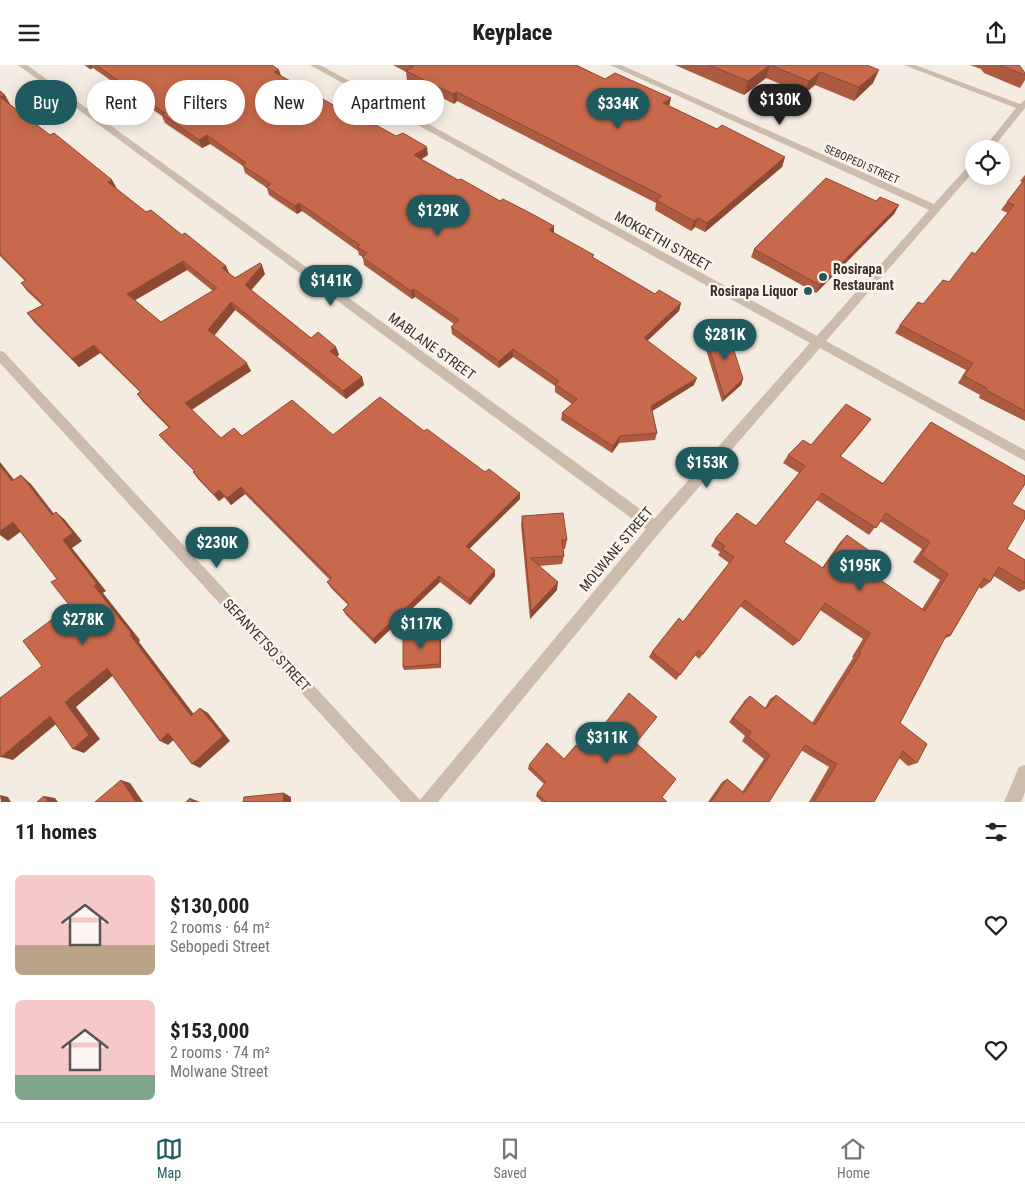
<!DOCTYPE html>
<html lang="en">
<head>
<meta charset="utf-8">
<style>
	:root { --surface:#fff; --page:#f2f2f2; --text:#222; --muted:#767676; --line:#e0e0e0; --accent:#1f5a5e }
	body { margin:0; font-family:"Roboto Condensed",sans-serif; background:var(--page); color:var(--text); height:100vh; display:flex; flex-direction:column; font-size:19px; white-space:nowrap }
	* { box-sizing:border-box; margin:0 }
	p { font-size:16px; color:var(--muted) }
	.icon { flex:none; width:28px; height:28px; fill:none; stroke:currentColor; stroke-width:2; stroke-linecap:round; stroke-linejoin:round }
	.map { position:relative; height:737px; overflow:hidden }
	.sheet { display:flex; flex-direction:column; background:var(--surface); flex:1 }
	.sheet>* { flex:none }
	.hud { position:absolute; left:15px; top:15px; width:500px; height:45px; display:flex; gap:10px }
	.tools { position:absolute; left:965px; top:75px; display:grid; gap:10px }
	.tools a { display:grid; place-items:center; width:45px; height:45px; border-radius:50%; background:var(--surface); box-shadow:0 2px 12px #0003; font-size:25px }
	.price { position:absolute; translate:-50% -42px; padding:0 11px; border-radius:18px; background:var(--accent); color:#fff; font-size:16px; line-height:32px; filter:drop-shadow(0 1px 2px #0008) }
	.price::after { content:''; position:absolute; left:50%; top:30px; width:15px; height:11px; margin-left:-8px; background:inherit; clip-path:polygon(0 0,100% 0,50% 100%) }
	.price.selected { background:#222; color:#fff }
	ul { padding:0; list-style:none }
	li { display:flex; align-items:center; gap:15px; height:125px; padding:0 15px }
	li span { display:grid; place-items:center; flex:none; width:140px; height:100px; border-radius:8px; color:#555 }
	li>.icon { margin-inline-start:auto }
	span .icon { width:60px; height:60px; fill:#fffc; stroke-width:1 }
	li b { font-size:21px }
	h2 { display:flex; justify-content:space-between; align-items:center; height:60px; padding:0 15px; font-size:21px }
	.chip { padding:0 18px; border-radius:22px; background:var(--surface); box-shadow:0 2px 12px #0003; font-size:18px; line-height:45px }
	.chip.selected { background:var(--accent); color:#fff }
	header { display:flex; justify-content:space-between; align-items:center; height:65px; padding:0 15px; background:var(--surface); font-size:22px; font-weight:800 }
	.tab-bar { display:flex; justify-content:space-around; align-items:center; height:70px; border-top:1px solid var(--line); background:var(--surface); font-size:14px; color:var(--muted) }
	.tab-bar a { display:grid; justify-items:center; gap:2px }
	.tab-bar .selected { color:var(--accent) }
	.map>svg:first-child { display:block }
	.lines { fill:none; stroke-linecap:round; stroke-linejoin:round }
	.minor { fill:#cdbbac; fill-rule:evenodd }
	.wall { fill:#ac5a40; fill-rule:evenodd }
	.shaded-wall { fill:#8c4a34 }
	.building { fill:#c8694b; stroke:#8c4a34; fill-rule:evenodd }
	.poi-dot { fill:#1f5a5e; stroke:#fbf5ee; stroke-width:2 }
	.labels { text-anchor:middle; stroke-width:5; stroke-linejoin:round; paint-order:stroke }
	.far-street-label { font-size:11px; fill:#3b302b; stroke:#fbf5ee }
	.street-label { font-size:14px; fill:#3b302b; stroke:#fbf5ee }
	.poi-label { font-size:14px; font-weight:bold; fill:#3b302b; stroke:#fbf5ee; text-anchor:start }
</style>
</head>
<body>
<header><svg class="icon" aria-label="menu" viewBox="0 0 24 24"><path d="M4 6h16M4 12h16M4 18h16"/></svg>Keyplace<svg class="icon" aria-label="share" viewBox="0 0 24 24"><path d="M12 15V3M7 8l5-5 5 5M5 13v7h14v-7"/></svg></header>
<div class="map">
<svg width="1025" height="737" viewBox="0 0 1025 737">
	<rect width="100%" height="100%" fill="#f4ebe1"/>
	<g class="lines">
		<g class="minor">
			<polygon points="18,0 27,0 654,454 810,278 310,0 320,0 817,271 929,145 610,0 621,0 934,139 971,98 974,97 974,106 826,276 1025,385 1025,396 820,283 660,467 438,737 401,737 0,298 0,286 4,287 420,735 646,464"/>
			<polygon points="904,0 915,0 1020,39 1025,35 1025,43 992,84 983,84 1016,43"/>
			<polygon points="1025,700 1025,727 1021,737 1004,737 1019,702"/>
		</g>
	</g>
	<g class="wall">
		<polygon points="84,0 272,0 281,11 371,61 428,90 421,94 458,115 554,168 594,193 655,229 681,238 679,246 647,276 694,320 652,346 657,368 655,375 619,378 612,388 561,355 562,348 572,339 555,327 555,321 513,292 499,303 452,269 451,262 454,259 415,232 412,234 364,200 363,192 359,190 358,186 302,146 297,149 269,130 267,123 245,108 243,101 210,79 202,83 165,58 162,51 93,3 90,4"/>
		<polygon points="393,0 576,0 605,14 669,41 717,64 785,92 782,102 705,167 695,162 691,166 655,145 656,138 457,36 454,39 407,15 406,7"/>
		<polygon points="675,0 867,0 873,18 854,36 815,20 804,29 766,13 744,30"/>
		<polygon points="970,0 1020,0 1020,1 1025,8 1025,15 1020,23 984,8 981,4"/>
		<path d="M0,26l10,13h-1l41,31 62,45 5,9 29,23 36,23 44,31 3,7 6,5 30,-4 -14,16 60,48 25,9 3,8 -3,1 26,21 2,8 -18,14 -111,-89 -21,26 37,35 -60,38 30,29 21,-2 91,-1 91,-4 61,41 35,21v6l-51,50 26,27 -25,29 -30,-23 -65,62 -29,-29 -3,-5 5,-5 -17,-17 -4,-6 3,-2 -85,-86 -14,11 -7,-8 -5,4 -21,-22 -5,-7 1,-1 -29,-29 -6,-7 10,-7 -26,-26 -6,-8 3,-2 -40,-39 -21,14 -45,-45 -7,-9 15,-8 -15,-14 -6,-8 4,-2 -25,-25zM187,205l26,21 -52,31 -26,-22z"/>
		<polygon points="1025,110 1025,356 979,333 980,330 958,318 966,305 895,268 900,260 949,217 975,189 1008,148 1001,145 1022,117 1020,116"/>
		<polygon points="876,136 899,140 894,149 816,228 751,192 754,184"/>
		<polygon points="705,269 743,314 741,320 722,337 703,275"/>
		<path d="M931,357l81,82 -5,45 18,11v29l-6,3 -25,-16 -4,6 -9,7 -2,-2 -29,49 -6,3 -44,84 17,40 -9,3 -9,-8 -25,44h-65l20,-35 -28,-17 -32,52h-61l14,-20 5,-3 15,13 22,-33 -22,-18 3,-5 -16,-14 16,-22 5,-4 15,12 5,-9 6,-4 36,28 41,-65 -1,-1 11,-18 -43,-29 -21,31 -6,5 -53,-40 -41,53 -4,-4 -19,25 -27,-23 3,-5 31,-30 46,-59 -11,-8 2,-3 -9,-6 4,-7 41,-13 43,-53 -16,-10 5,-8 23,-10 54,-18 -25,30 43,26zM817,435l52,35 11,-14 42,28 -9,13 27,18 -18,29 -46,-32 -29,-42 -7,7 -18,26 -38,-26z"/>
		<polygon points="522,451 567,475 565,484 563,484 564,491 562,499 539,501 557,525 530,554 521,460"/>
		<polygon points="440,569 441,573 441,603 404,605 403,602"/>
		<polygon points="637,678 662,732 667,737 542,737 536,731 537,728 544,719 528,704 529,700 564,694 583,686"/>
	</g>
	<g class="shaded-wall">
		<polygon points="88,0 91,0 93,3 90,4"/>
		<polygon points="770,0 766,13 744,30 748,16"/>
		<polygon points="279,5 282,13 274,7"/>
		<polygon points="879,5 873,18 854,36 859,22"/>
		<polygon points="820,7 815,20 804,29 809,16"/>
		<polygon points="457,27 457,36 454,39 453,29"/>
		<polygon points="5,30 10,39 5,41 0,32"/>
		<polygon points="671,33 669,42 663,38"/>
		<polygon points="207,70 210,79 202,83 199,75"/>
		<polygon points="427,82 428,90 415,98 414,90"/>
		<polygon points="785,92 782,102 705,167 707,158"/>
		<polygon points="112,115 117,124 108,117"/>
		<polygon points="299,138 302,146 297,149 295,141"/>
		<polygon points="899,140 894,149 816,228 820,220"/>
		<polygon points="698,153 695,162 691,166 694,156"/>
		<polygon points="554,161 554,170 549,165"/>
		<polygon points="183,196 187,205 132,237 127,229"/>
		<polygon points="262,200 265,209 248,229 245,220"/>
		<polygon points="226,201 229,209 222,203"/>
		<polygon points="414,224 415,232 412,234 411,226"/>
		<polygon points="231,237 235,245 212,273 208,265"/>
		<polygon points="681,238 679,246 642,281 644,273"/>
		<polygon points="94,280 100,288 79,302 72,294"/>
		<polygon points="336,282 339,290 333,294 330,286"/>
		<polygon points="513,284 513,292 499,303 499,296"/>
		<polygon points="247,298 251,306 190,346 185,338"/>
		<polygon points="362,312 364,320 346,334 343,326"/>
		<polygon points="697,313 694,320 649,348 651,341"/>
		<polygon points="743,314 741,320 722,337 724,332"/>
		<polygon points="871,354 865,362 834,399 840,391"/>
		<polygon points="620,371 619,378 612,388 613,381"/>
		<polygon points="0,397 22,425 12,416 0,401"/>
		<polygon points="21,410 31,419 61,458 52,450"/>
		<polygon points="241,422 245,429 231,440 227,433"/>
		<polygon points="219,425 224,432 219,436 214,430"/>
		<polygon points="520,428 520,434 466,487 466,481"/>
		<polygon points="56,447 65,455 82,476 72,483 106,526 103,528 140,575 139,577 199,656 191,651 130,570 94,521 63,475"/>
		<polygon points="13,457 23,465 8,476 0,470 0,466"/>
		<polygon points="495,505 495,511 470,540 469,534"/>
		<polygon points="439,511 440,517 375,579 373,574"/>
		<polygon points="558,517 557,525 530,554 531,546"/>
		<polygon points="440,569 441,573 441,603 440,599"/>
		<polygon points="107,603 116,608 76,642 100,674 84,688 73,684 65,637"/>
		<polygon points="200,643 208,648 230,676 200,703 192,699"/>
		<polygon points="50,651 61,655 13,695 1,692"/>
		<polygon points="168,668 177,672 168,680 160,676"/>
		<polygon points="121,715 130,718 143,737 136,737"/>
		<polygon points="284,728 291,732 291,737 283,737"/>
		<polygon points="0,730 8,732 11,737 1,737"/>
		<polygon points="44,731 55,733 58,737 48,737"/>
		<polygon points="190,733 200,737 193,737"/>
	</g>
	<g class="building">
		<polygon points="96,0 272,0 279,5 274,7 371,61 374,59 396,71 403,68 427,82 414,90 458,115 461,114 500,136 503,134 534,150 554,161 549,165 594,190 592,192 655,229 659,225 681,238 644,273 697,313 651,341 657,368 620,371 613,381 562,348 577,334 555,319 559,316 513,284 499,296 451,262 459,255 414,224 411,226 362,192 367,188 357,182 360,180 299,138 295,141 266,122 271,119 242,100 246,98 207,70 199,75 162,49 165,48"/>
		<polygon points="410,0 576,0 605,14 615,8 671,33 663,38 717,64 722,60 785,92 707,158 698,153 694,156 656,135 662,131 457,27 453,29 406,6 413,2"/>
		<polygon points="709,0 770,0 748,16"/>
		<polygon points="770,0 867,0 879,5 859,22 820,7 809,16"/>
		<polygon points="999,0 1019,0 1025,8 1025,10"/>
		<polygon points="0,26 5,30 0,32"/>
		<path d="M0,32l50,38 4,-2 58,47 -4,2 38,30 5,-2 31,25 3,-2 41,33 -4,2 13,10 25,-15 2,2 -17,20 66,53 7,-6 18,15 -6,4 32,26 -19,14 -112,-89 -23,28 39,33 -62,40 36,35 13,-10 8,8 50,-36 41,35 47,-38 44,34 3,-2 58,43 4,-3 31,24 -54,53 29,24 -26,29 -30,-23 -66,63 -30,-29 6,-6 -22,-22 5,-4 -91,-91 -14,11 -8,-8 -5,5 -21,-23 2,-1 -36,-36 11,-8 -33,-33 4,-2 -47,-47 -22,14 -45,-46 17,-8 -23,-22 5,-3 -26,-26zM183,196l34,27 -56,34 -34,-28z"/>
		<polygon points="826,113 876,136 880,132 899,140 820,220 754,184"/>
		<polygon points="1025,114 1025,346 986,325 987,323 964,311 973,298 900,260 918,237 923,239 943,215 949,217 972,187 975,189 1014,140 1007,137"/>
		<polygon points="728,267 743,314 724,332 705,269"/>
		<path d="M846,339l25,15 -31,37 43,28 48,-62 94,54v8l-13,20 13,7v7l-18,31 18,11v23l-26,-16 -9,15 -6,-4 -34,58 -3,-2 -47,89 27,21 -10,19 -14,-12 -29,51h-60l23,-38 -32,-19 -36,57h-58l16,-23 17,14 26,-38 -22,-18 3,-5 -18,-14 17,-22 16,13 10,-14 39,30 46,-72 -2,-1 11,-19 -45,-30 -26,38 -54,-41 -42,54 -4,-4 -19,25 -28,-23 27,-34 4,4 51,-65 -12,-8 3,-3 -10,-7 22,-26 19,13 49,-60 -17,-11 15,-15 8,5zM822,428l54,35 10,-15 44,29 -9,13 27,19 -23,37 -49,-34 9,-15 -38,-27 -24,33 -39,-26z"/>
		<polygon points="0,401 12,416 21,410 52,450 56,447 73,468 63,475 97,519 94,521 132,569 130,570 191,651 200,643 223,671 192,699 168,668 160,676 107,603 65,637 89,670 73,684 50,651 1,692 0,691 0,633 42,601 23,576 70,541 51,517 57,514 13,457 0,466"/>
		<polygon points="563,448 567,475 562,475 564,491 530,493 558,517 531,546 522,451"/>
		<polygon points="440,569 440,599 403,602 403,571"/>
		<polygon points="629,628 657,652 636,678 676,714 662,732 667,737 546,737 537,728 546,717 529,700 547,678 564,694 576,680 583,686"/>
		<polygon points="121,715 136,737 95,737"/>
		<polygon points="284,728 283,737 243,737 244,732"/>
		<polygon points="44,731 48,737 37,737"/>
		<polygon points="190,733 193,737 186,737"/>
	</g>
	<g class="poi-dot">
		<circle cx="823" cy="212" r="5"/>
		<circle cx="808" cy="226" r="5"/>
	</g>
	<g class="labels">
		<g class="far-street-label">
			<text transform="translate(862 99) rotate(24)" y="4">SEBOPEDI STREET</text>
		</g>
		<g class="street-label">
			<text transform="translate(663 176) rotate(29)" y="5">MOKGETHI STREET</text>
			<text transform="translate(432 281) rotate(36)" y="5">MABLANE STREET</text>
			<text transform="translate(616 484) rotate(-50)" y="5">MOLWANE STREET</text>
			<text transform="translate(267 580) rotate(47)" y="5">SEFANYETSO STREET</text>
		</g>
		<g class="poi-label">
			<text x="833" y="209">Rosirapa<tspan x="833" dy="16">Restaurant</tspan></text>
			<text x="798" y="231" text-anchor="end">Rosirapa Liquor</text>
		</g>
	</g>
</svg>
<div class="tools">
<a><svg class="icon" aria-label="locate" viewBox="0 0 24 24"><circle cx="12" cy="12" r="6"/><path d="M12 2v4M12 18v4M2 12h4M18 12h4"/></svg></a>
</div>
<b class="price selected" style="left:780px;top:61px">$130K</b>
<b class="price" style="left:618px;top:65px">$334K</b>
<b class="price" style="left:438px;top:172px">$129K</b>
<b class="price" style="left:331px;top:242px">$141K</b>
<b class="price" style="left:725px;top:296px">$281K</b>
<b class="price" style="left:707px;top:424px">$153K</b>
<b class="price" style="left:217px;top:504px">$230K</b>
<b class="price" style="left:860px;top:527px">$195K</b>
<b class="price" style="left:83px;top:581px">$278K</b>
<b class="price" style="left:421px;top:585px">$117K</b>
<b class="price" style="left:607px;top:699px">$311K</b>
<div class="hud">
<a class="chip selected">Buy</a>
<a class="chip">Rent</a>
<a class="chip">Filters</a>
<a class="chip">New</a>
<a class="chip">Apartment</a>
</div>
</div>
<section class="sheet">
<h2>11 homes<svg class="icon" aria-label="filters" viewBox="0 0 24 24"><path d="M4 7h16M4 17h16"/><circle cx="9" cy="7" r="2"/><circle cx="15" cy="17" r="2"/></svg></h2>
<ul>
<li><span style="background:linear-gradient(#f6c9c9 70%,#b9a48a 0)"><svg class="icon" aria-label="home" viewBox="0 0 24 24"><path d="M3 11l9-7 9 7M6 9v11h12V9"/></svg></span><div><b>$130,000</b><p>2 rooms · 64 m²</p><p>Sebopedi Street</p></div><svg class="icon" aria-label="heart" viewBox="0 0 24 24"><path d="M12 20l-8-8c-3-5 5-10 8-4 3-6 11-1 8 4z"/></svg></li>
<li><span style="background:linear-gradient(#f6c9c9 75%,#7fa58c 0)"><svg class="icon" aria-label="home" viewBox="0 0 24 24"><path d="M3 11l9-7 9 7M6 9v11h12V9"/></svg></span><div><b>$153,000</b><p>2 rooms · 74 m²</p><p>Molwane Street</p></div><svg class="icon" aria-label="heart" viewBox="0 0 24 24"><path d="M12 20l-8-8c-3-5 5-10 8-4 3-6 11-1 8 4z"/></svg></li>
</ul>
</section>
<nav class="tab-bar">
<a class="selected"><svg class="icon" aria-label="map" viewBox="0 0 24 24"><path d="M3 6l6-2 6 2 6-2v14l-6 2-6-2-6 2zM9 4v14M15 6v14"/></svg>Map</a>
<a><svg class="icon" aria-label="saved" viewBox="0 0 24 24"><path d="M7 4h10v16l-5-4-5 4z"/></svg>Saved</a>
<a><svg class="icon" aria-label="home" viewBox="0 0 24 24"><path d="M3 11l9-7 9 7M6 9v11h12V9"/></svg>Home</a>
</nav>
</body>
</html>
